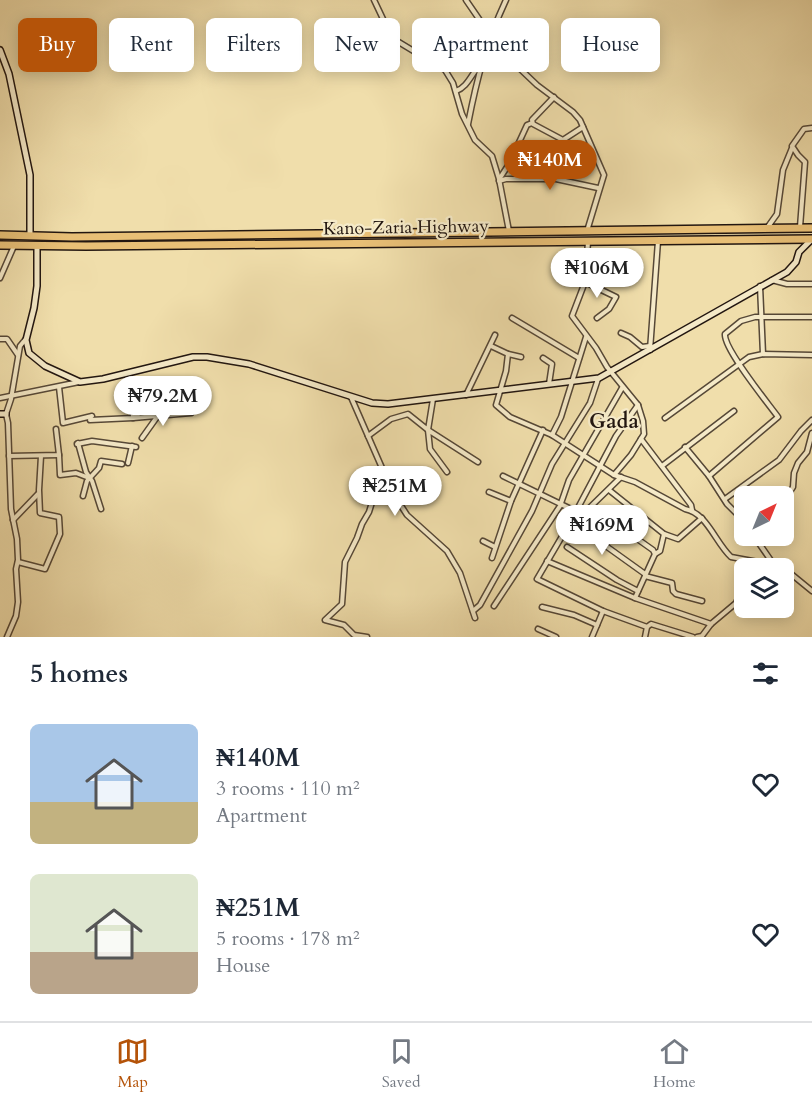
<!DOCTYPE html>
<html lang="en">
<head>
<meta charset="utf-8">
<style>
	:root { --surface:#fff; --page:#f2f2f3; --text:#1f2937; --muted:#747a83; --line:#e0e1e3; --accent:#b45309 }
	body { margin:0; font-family:Cardo,serif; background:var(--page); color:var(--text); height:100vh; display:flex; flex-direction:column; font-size:22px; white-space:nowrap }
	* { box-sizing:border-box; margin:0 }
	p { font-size:20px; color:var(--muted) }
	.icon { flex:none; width:33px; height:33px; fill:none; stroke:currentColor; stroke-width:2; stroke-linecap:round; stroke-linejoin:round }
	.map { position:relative; height:637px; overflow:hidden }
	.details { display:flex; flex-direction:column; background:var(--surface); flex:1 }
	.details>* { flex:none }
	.guide { position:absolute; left:18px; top:18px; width:777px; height:54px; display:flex; gap:12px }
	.needle { width:39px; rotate:43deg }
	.fabs { position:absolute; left:734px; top:486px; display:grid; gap:12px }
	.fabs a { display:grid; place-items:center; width:60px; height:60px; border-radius:9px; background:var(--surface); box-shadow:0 3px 15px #0003; font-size:30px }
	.price { position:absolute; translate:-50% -51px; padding:0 14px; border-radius:21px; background:#fff; color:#222; font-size:20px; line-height:39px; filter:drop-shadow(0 2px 3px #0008) }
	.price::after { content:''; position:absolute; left:50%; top:36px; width:18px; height:14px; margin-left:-9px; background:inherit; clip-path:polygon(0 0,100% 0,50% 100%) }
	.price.current { background:var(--accent); color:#fff }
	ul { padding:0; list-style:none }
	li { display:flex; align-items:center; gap:18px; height:150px; padding:0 30px }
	li span { display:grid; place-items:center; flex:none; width:168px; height:120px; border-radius:9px; color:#555 }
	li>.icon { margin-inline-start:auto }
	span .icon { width:72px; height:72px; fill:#fffc; stroke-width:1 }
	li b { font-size:26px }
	h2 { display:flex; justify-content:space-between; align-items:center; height:72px; padding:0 30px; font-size:26px }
	.pill { padding:0 21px; border-radius:9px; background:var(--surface); box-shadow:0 3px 15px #0003; font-size:21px; line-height:54px }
	.pill.current { background:var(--accent); color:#fff }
	.tabs { display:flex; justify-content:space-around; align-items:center; height:84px; border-top:2px solid var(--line); background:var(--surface); font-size:16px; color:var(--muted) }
	.tabs a { display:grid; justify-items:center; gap:3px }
	.tabs .current { color:var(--accent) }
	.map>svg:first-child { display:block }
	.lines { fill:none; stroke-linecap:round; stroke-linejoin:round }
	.street-casing { stroke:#564837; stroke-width:7 }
	.secondary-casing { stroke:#221610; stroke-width:8 }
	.highway-casing { stroke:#221610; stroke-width:10 }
	.street { stroke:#f5eac8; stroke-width:4 }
	.secondary { stroke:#f5eac8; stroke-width:5 }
	.highway { stroke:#e8bf76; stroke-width:7 }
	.labels { text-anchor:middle; stroke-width:4.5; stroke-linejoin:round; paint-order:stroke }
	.street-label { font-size:18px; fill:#221610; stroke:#f5eac8 }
	.quarter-label { font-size:21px; font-weight:bold; fill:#221610; stroke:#f5eac8 }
</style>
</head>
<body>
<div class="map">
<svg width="812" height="637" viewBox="0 0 812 637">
	<rect width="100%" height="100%" fill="#f0deab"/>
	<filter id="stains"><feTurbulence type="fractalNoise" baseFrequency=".00333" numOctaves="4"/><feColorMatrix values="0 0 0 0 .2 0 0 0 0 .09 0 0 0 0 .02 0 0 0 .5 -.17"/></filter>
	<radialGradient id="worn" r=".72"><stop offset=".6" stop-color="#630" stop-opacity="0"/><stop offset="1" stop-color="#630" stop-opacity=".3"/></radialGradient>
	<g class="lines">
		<g class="street-casing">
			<g id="street">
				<polyline points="374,0 392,38 445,70 453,83 462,114 475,140 492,156 499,179 509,231"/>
				<polyline points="466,0 490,35 503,44 516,65 537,85 573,112 580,120 604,175 587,231"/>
				<path d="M456,91c15,-5 17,-26 31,-29 9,-1 20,2 29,3"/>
				<polyline points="554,97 532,120 533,124 563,140 583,127"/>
				<path d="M468,124c9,-46 18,-81 38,-124"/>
				<polyline points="500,178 509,164 527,125 532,123"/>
				<polyline points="499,181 506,179 556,179 598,188"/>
				<polyline points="800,227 805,162 798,155 792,146 804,129 812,128"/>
				<polyline points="767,228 777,214 783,170 792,148"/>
				<polyline points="588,242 585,282 572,316 596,348 607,367 638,405 643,421 644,434 631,455 614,475"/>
				<polyline points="0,278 14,246"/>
				<polyline points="772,280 787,284 812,284"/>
				<polyline points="585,282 616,297 609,309 597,318"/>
				<polyline points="760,286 763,354"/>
				<polyline points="512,318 579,358"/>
				<polyline points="621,333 630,337 642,347 650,346"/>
				<polyline points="0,339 7,339 18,355"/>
				<path d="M491,346l17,8 -2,17 -10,34 14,12 42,18 62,40 21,7 50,27c22,4 30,33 46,48l43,8 8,3"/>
				<polyline points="650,350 658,241"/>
				<polyline points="508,354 521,357"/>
				<polyline points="543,358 552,364 549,384"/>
				<polyline points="59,387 63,423 92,416"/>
				<polyline points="134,395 143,396 153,402 136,416"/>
				<polyline points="466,395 495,335"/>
				<polyline points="351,397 382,468 394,486 398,501 407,515 447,551 460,573 475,618"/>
				<polyline points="0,398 79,382"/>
				<polyline points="638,405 616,436 571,521 537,579 603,611 647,627"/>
				<path d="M164,415c10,-11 10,-21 8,-35"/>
				<polyline points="133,418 191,413"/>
				<polyline points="665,418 749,357 763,354 812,355"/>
				<polyline points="90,420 133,418 132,390"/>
				<polyline points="552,435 561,417 586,337"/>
				<polyline points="368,436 391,419 408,414 428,430 433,399"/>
				<polyline points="142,438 157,417"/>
				<polyline points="641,439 691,505 692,510"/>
				<polyline points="78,443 86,472 92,481 101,509"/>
				<polyline points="77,444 92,441 136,447"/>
				<polyline points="685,447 709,476 727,504 744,521"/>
				<polyline points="59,455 60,475 76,473 89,478"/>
				<polyline points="9,456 59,455 56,429"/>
				<polyline points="128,463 132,446"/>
				<polyline points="662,466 734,411"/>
				<polyline points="447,472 430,449 428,430 478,462"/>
				<polyline points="503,476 575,511"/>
				<path d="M709,476l69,-59c-11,-15 -55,-69 -53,-83l16,-13 14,-4h57"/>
				<polyline points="609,490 664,534 660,551 655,554 635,598"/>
				<polyline points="489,492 511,501"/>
				<polyline points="83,496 87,481 99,468 101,461 122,464"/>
				<polyline points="725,499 779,460 801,431 812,420"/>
				<polyline points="783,503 793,487 794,473 798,463 807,452 812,433"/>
				<polyline points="13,520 38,494"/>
				<polyline points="577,520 621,477"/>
				<polyline points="571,521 645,574"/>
				<polyline points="664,534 678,539 702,518"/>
				<polyline points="754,536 774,565"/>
				<polyline points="636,538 653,550 655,554"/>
				<polyline points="483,541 495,547"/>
				<polyline points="567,547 617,580 638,591"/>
				<polyline points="492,558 511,501 543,430"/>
				<polyline points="547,561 635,598 711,624"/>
				<polyline points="18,562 45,569 60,534 59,517 40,513 39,490 41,456"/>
				<polyline points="783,569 790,573 812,591"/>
				<polyline points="645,576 672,583 673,591 676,594 702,601"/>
				<polyline points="494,606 560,506 569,480 622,388"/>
				<polyline points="542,607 574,615 597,625"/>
				<polyline points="473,611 480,605 532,511 552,464 590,403 598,379"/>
				<polyline points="538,629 556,637"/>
				<polyline points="7,637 16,616 18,602 16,569 18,560 17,539 11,509 8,423 6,414 11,399 20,346 25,340"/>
				<polyline points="367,637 354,635 344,625 325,620 342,604 345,562 357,538 362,524 369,512 374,496 391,502 398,501"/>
				<polyline points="592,637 603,611"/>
				<polyline points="645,637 647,627 651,624 693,637"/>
				<polyline points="697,637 702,636 711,624 736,603 744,585"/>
			</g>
		</g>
		<g class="secondary-casing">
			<g id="secondary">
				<polyline points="0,50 9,74 30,175 30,236"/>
				<polyline points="37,246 37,286 34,308 26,340 29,353 45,366 80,382 103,379 193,357 207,357 249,364 372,403 388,404 599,378 787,272 796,262 799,252 812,239"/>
				<polyline points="0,414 6,414"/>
			</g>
		</g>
		<g class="highway-casing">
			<g id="highway">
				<polyline points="0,235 72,237 812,228"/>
				<polyline points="0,245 86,246 812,239"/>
			</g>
		</g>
		<use href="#street" class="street"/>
		<use href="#secondary" class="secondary"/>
		<use href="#highway" class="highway"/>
	</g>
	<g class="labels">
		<g class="street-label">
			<text transform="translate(406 227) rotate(-1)" y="6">Kano-Zaria Highway</text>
		</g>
		<g class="quarter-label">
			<text x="614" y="428">Gada</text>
		</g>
	</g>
	<rect width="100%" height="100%" filter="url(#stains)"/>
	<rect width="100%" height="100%" fill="url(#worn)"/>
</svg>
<div class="fabs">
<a><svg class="needle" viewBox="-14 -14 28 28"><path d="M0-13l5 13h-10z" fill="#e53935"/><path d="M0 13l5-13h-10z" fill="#747a83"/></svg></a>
<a><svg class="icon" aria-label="layers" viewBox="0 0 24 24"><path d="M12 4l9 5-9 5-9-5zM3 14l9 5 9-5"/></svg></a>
</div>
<b class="price current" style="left:550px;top:191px">₦140M</b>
<b class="price" style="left:597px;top:299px">₦106M</b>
<b class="price" style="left:163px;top:427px">₦79.2M</b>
<b class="price" style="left:395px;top:517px">₦251M</b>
<b class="price" style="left:602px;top:556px">₦169M</b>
<div class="guide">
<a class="pill current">Buy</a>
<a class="pill">Rent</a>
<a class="pill">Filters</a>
<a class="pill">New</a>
<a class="pill">Apartment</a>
<a class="pill">House</a>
</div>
</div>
<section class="details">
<h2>5 homes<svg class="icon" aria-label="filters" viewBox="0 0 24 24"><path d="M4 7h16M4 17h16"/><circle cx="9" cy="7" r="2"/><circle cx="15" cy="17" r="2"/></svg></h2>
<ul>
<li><span style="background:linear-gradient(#a9c7e8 65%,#c2b280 0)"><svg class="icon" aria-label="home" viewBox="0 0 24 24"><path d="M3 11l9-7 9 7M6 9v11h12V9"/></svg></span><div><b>₦140M</b><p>3 rooms · 110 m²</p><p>Apartment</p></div><svg class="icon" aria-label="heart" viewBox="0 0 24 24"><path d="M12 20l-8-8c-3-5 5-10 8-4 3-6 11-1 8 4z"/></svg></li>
<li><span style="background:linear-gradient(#dfe7d0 65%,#b9a48a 0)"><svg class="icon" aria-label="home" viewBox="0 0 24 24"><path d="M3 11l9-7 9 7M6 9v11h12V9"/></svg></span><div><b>₦251M</b><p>5 rooms · 178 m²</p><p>House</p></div><svg class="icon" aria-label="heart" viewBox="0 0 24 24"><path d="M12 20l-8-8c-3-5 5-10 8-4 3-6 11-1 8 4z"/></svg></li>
</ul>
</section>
<nav class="tabs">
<a class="current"><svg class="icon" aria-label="map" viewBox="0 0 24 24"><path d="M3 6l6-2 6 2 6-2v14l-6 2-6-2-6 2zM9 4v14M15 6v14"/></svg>Map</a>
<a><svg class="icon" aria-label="saved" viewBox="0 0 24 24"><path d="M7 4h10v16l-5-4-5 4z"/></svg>Saved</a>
<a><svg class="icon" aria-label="home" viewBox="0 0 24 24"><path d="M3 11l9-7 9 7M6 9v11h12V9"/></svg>Home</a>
</nav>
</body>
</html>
